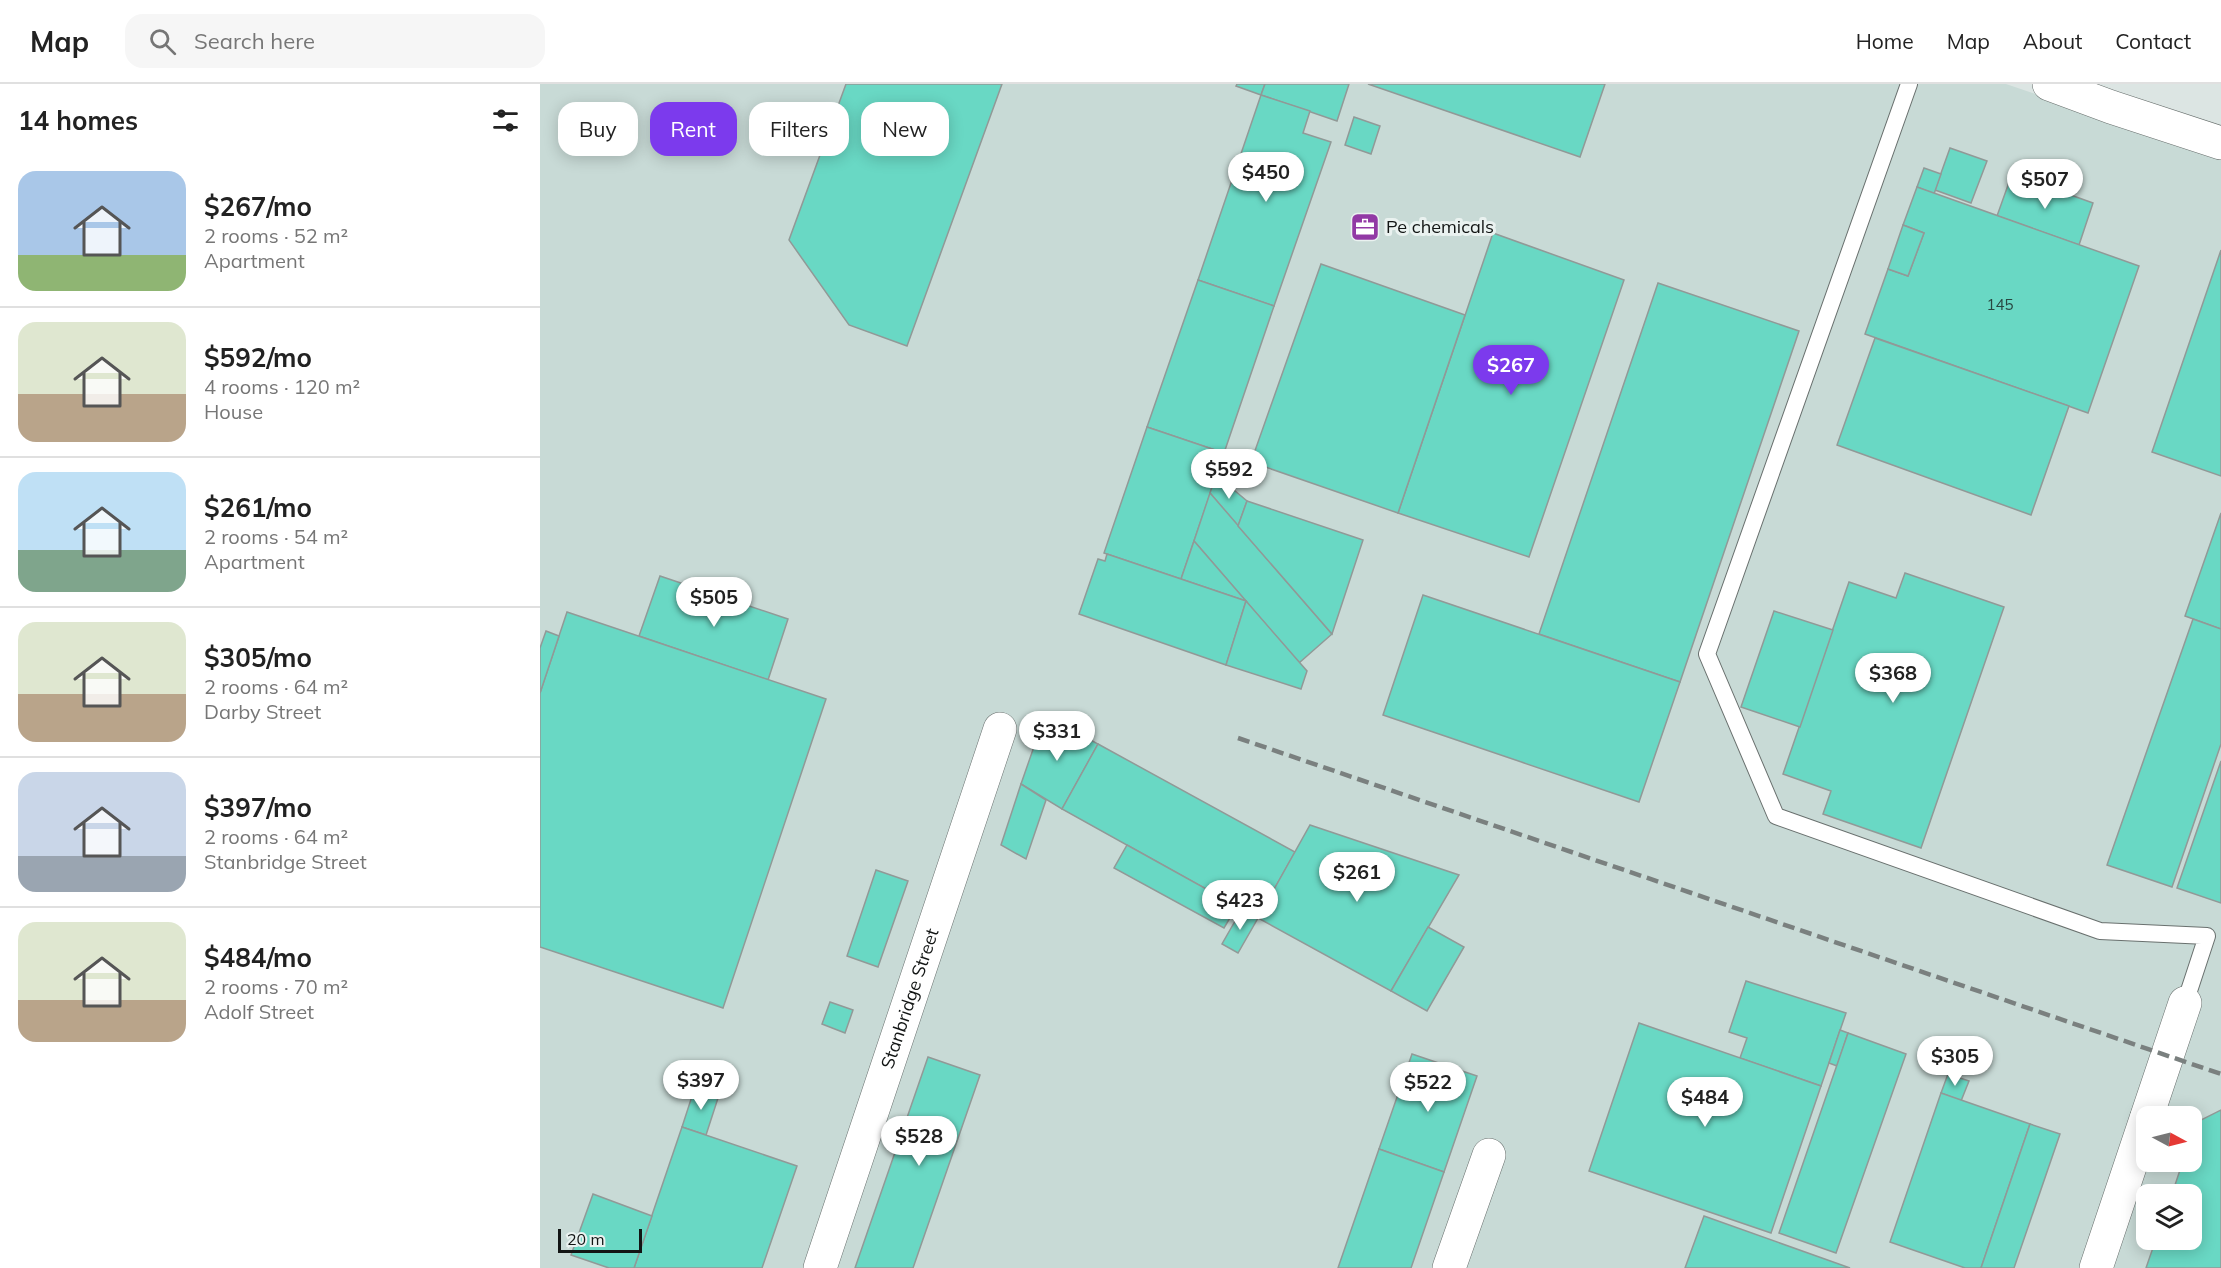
<!DOCTYPE html>
<html lang="en">
<head>
<meta charset="utf-8">
<style>
	:root { --surface:#fff; --page:#f6f6f6; --text:#222; --muted:#767676; --line:#e0e0e0; --accent:#7c3aed }
	body { margin:0; font-family:Mulish,sans-serif; background:var(--page); color:var(--text); height:100vh; display:flex; flex-direction:column; font-size:22px; white-space:nowrap }
	* { box-sizing:border-box; margin:0 }
	p { font-size:20px; color:var(--muted) }
	.icon { flex:none; width:33px; height:33px; fill:none; stroke:currentColor; stroke-width:2; stroke-linecap:round; stroke-linejoin:round }
	.map { position:relative; flex:1; overflow:hidden }
	.drawer { display:flex; flex-direction:column; background:var(--surface); width:540px }
	.drawer>* { flex:none }
	.hud { position:absolute; left:18px; top:18px; width:570px; height:54px; display:flex; gap:12px }
	.needle { width:39px; rotate:97deg }
	.tools { position:absolute; left:1596px; top:1022px; display:grid; gap:12px }
	.tools a { display:grid; place-items:center; width:66px; height:66px; border-radius:12px; background:var(--surface); box-shadow:0 3px 15px #0003; font-size:30px }
	.scale { position:absolute; left:18px; bottom:15px; width:84px; box-sizing:border-box; padding-left:6px; border:3px solid #121514; border-top:0; font-size:16px; line-height:21px; white-space:nowrap; color:#121514; -webkit-text-stroke:4px #eaf2f0; paint-order:stroke }
	.price { position:absolute; translate:-50% -51px; padding:0 14px; border-radius:21px; background:#fff; color:#222; font-size:20px; line-height:39px; filter:drop-shadow(0 2px 3px #0008) }
	.price::after { content:''; position:absolute; left:50%; top:36px; width:18px; height:14px; margin-left:-9px; background:inherit; clip-path:polygon(0 0,100% 0,50% 100%) }
	.price.selected { background:var(--accent); color:#fff }
	ul { padding:0; list-style:none }
	li { display:flex; align-items:center; gap:18px; height:150px; padding:0 18px }
	li+li { border-top:2px solid var(--line) }
	li span { display:grid; place-items:center; flex:none; width:168px; height:120px; border-radius:18px; color:#555 }
	li>.icon { margin-inline-start:auto }
	span .icon { width:72px; height:72px; fill:#fffc; stroke-width:1 }
	li b { font-size:26px }
	h2 { display:flex; justify-content:space-between; align-items:center; height:72px; padding:0 18px; font-size:26px }
	.chip { padding:0 21px; border-radius:18px; background:var(--surface); box-shadow:0 3px 15px #0003; font-size:21px; line-height:54px }
	.chip.selected { background:var(--accent); color:#fff }
	header { display:flex; align-items:center; gap:36px; box-sizing:border-box; height:84px; padding:0 30px; background:var(--surface); border-bottom:2px solid var(--line) }
	header strong { font-size:28px }
	nav { display:flex; gap:33px; margin-inline-start:auto; font-size:21px }
	.search { width:420px; height:54px; background:var(--page); display:flex; align-items:center; gap:15px; box-sizing:border-box; padding:0 21px; border-radius:18px; color:var(--muted); font-size:22px }
	main { display:flex; flex:1; min-height:0 }
	.map>svg:first-child { display:block }
	.built { fill:#c8dad6; fill-rule:evenodd }
	.building { fill:#69d8c4; stroke:#919997; stroke-width:1.5 }
	.lines { fill:none; stroke-linecap:round; stroke-linejoin:round }
	.service-casing { stroke:#69706e; stroke-width:18 }
	.minor-casing { stroke:#69706e; stroke-width:34 }
	.primary-casing { stroke:#69706e; stroke-width:34 }
	.service { stroke:#fff; stroke-width:16 }
	.minor { stroke:#fff; stroke-width:33 }
	.primary { stroke:#fff; stroke-width:33 }
	.rail { stroke:#7a807f; stroke-width:4.5; stroke-dasharray:12 6; stroke-linecap:butt }
	.labels { text-anchor:middle; stroke-width:6; stroke-linejoin:round; paint-order:stroke }
	.number-label { font-size:15px; fill:#284640 }
	.poi-label { font-size:18px; fill:#121514; stroke:#eaf2f0; text-anchor:start }
	.street-label { font-size:18px; fill:#121514; stroke:#eaf2f0 }
</style>
</head>
<body>
<header>
<strong>Map</strong>
<div class="search"><svg class="icon" aria-label="search" viewBox="0 0 24 24"><circle cx="10" cy="10" r="6"/><path d="M15 15l6 6"/></svg>Search here</div>
<nav><a>Home</a><a>Map</a><a>About</a><a>Contact</a></nav>
</header>
<main>
<section class="drawer">
<h2>14 homes<svg class="icon" aria-label="filters" viewBox="0 0 24 24"><path d="M4 7h16M4 17h16"/><circle cx="9" cy="7" r="2"/><circle cx="15" cy="17" r="2"/></svg></h2>
<ul>
<li><span style="background:linear-gradient(#a9c7e8 70%,#8fb573 0)"><svg class="icon" aria-label="home" viewBox="0 0 24 24"><path d="M3 11l9-7 9 7M6 9v11h12V9"/></svg></span><div><b>$267/mo</b><p>2 rooms · 52 m²</p><p>Apartment</p></div></li>
<li><span style="background:linear-gradient(#dfe7d0 60%,#b9a48a 0)"><svg class="icon" aria-label="home" viewBox="0 0 24 24"><path d="M3 11l9-7 9 7M6 9v11h12V9"/></svg></span><div><b>$592/mo</b><p>4 rooms · 120 m²</p><p>House</p></div></li>
<li><span style="background:linear-gradient(#bfe0f5 65%,#7fa58c 0)"><svg class="icon" aria-label="home" viewBox="0 0 24 24"><path d="M3 11l9-7 9 7M6 9v11h12V9"/></svg></span><div><b>$261/mo</b><p>2 rooms · 54 m²</p><p>Apartment</p></div></li>
<li><span style="background:linear-gradient(#dfe7d0 60%,#b9a48a 0)"><svg class="icon" aria-label="home" viewBox="0 0 24 24"><path d="M3 11l9-7 9 7M6 9v11h12V9"/></svg></span><div><b>$305/mo</b><p>2 rooms · 64 m²</p><p>Darby Street</p></div></li>
<li><span style="background:linear-gradient(#c9d6e8 70%,#9aa5b1 0)"><svg class="icon" aria-label="home" viewBox="0 0 24 24"><path d="M3 11l9-7 9 7M6 9v11h12V9"/></svg></span><div><b>$397/mo</b><p>2 rooms · 64 m²</p><p>Stanbridge Street</p></div></li>
<li><span style="background:linear-gradient(#dfe7d0 65%,#b9a48a 0)"><svg class="icon" aria-label="home" viewBox="0 0 24 24"><path d="M3 11l9-7 9 7M6 9v11h12V9"/></svg></span><div><b>$484/mo</b><p>2 rooms · 70 m²</p><p>Adolf Street</p></div></li>
</ul>
</section>
<div class="map">
<svg width="1681" height="1184" viewBox="0 0 1681 1184">
	<rect width="100%" height="100%" fill="#dce5e3"/>
	<path class="built" d="M0,0h1466l215,72v1112h-1681zM1606,1032h46v45h-46zM1606,1110h46v45h-46z"/>
	<g class="building">
		<polygon points="306,0 462,0 367,262 309,241 249,156"/>
		<polygon points="697,0 725,0 721,11 696,2"/>
		<polygon points="725,0 809,0 797,37 721,11"/>
		<polygon points="828,0 1065,0 1040,73"/>
		<polygon points="721,11 770,27 763,49 791,58 734,222 658,196"/>
		<polygon points="814,33 840,42 831,70 805,61"/>
		<polygon points="1410,64 1447,77 1431,119 1395,106"/>
		<polygon points="1384,84 1401,90 1394,110 1377,103"/>
		<polygon points="1472,90 1553,119 1539,161 1457,132"/>
		<polygon points="1377,103 1599,182 1548,329 1325,250 1348,185 1368,192 1384,149 1363,141"/>
		<polygon points="1363,141 1384,149 1368,192 1348,185"/>
		<polygon points="953,149 1084,196 989,473 858,429"/>
		<polygon points="1681,166 1681,392 1612,368"/>
		<polygon points="781,180 925,231 858,429 711,378"/>
		<polygon points="658,196 734,222 684,369 607,343"/>
		<polygon points="1118,199 1259,247 1140,598 999,550"/>
		<polygon points="1335,254 1529,322 1491,431 1297,361"/>
		<polygon points="607,343 684,369 641,495 564,469"/>
		<polygon points="676,391 707,417 698,442 670,409"/>
		<polygon points="670,409 792,550 759,579 654,457"/>
		<polygon points="707,417 823,456 792,550 698,442"/>
		<polygon points="1681,429 1681,545 1645,532"/>
		<polygon points="654,457 706,517 641,495"/>
		<polygon points="567,470 706,517 686,581 539,530 558,475 565,477"/>
		<polygon points="1365,489 1464,523 1381,764 1283,730 1291,707 1243,690 1309,498 1356,514"/>
		<polygon points="120,492 248,535 228,596 99,552"/>
		<polygon points="883,511 1140,598 1099,718 843,631"/>
		<polygon points="706,517 767,587 761,605 686,581"/>
		<polygon points="1234,527 1293,546 1260,643 1201,623"/>
		<polygon points="27,528 286,615 183,924 0,863 0,609"/>
		<polygon points="1653,535 1681,545 1681,660 1632,803 1567,781"/>
		<polygon points="6,547 19,552 0,609 0,564"/>
		<polygon points="505,631 558,660 522,725 481,700"/>
		<polygon points="558,660 755,768 718,834 522,725"/>
		<polygon points="1681,677 1681,819 1637,804"/>
		<polygon points="481,700 506,716 486,775 461,761"/>
		<polygon points="770,741 919,791 851,907 718,834"/>
		<polygon points="587,761 697,822 684,844 574,784"/>
		<polygon points="336,786 368,797 338,883 307,872"/>
		<polygon points="702,825 718,834 698,869 682,860"/>
		<polygon points="888,843 924,863 887,927 851,907"/>
		<polygon points="1206,897 1306,929 1281,1002 1200,974 1207,954 1189,948"/>
		<polygon points="290,918 313,926 305,949 282,940"/>
		<polygon points="1099,939 1281,1002 1231,1149 1049,1087"/>
		<polygon points="1300,946 1308,949 1297,982 1289,979"/>
		<polygon points="1308,949 1366,970 1296,1169 1239,1149"/>
		<polygon points="872,970 937,992 904,1088 839,1065"/>
		<polygon points="388,973 440,991 373,1184 315,1184"/>
		<polygon points="1408,990 1429,997 1421,1017 1401,1009"/>
		<polygon points="155,1003 179,1011 166,1051 142,1043"/>
		<polygon points="1401,1009 1490,1040 1441,1184 1425,1184 1350,1158"/>
		<polygon points="1681,1026 1681,1184 1606,1184 1616,1155 1652,1155 1652,1110 1632,1110 1643,1077 1652,1077 1652,1053 1657,1038"/>
		<polygon points="1490,1040 1520,1050 1474,1184 1441,1184"/>
		<polygon points="142,1043 257,1082 222,1184 94,1184"/>
		<polygon points="839,1065 904,1088 871,1184 798,1184"/>
		<polygon points="53,1110 112,1132 94,1184 69,1184 31,1171"/>
		<polygon points="1164,1132 1310,1184 1145,1184"/>
	</g>
	<g class="lines">
		<g class="service-casing">
			<polyline id="service" points="1369,0 1167,570 1236,732 1560,847 1667,852 1645,919"/>
		</g>
		<g class="minor-casing">
			<g id="minor">
				<polyline points="1607,1032 1645,919"/>
				<path id="s1" d="M280,1184l180,-539"/>
				<polyline points="909,1184 949,1071"/>
				<polyline points="1556,1184 1606,1035"/>
			</g>
		</g>
		<g class="primary-casing">
			<polyline id="primary" points="1509,0 1571,23 1681,59"/>
		</g>
		<use href="#service" class="service"/>
		<use href="#minor" class="minor"/>
		<use href="#primary" class="primary"/>
		<polyline class="rail" points="698,654 1681,990"/>
	</g>
	<defs>
		<g id="office-square" transform="scale(1.5)"><rect x="-9" y="-9" width="18" height="18" rx="4" fill="#9239a5" stroke="#eaf2f0"/><path d="M-6-3h4V-5.5h4V-3h4V5H-6ZM-1-4.5V-3h2v-1.5ZM-6 0V1H6V0Z" fill="#fff"/></g>
	</defs>
	<g fill-rule="evenodd">
		<use href="#office-square" x="825" y="143"/>
	</g>
	<g class="labels">
		<g class="number-label">
			<text x="1460" y="226">145</text>
		</g>
		<g class="poi-label">
			<text x="846" y="149">Pe chemicals</text>
		</g>
		<g class="street-label">
			<text dy="6" stroke="none"><textPath href="#s1" startOffset="284">Stanbridge Street</textPath></text>
		</g>
	</g>
</svg>
<div class="tools">
<a><svg class="needle" viewBox="-14 -14 28 28"><path d="M0-13l5 13h-10z" fill="#e53935"/><path d="M0 13l5-13h-10z" fill="#767676"/></svg></a>
<a><svg class="icon" aria-label="layers" viewBox="0 0 24 24"><path d="M12 4l9 5-9 5-9-5zM3 14l9 5 9-5"/></svg></a>
</div>
<div class="scale">20 m</div>
<b class="price" style="left:726px;top:119px">$450</b>
<b class="price" style="left:1505px;top:126px">$507</b>
<b class="price selected" style="left:971px;top:312px">$267</b>
<b class="price" style="left:689px;top:416px">$592</b>
<b class="price" style="left:174px;top:544px">$505</b>
<b class="price" style="left:1353px;top:620px">$368</b>
<b class="price" style="left:517px;top:678px">$331</b>
<b class="price" style="left:817px;top:819px">$261</b>
<b class="price" style="left:700px;top:847px">$423</b>
<b class="price" style="left:1415px;top:1003px">$305</b>
<b class="price" style="left:161px;top:1027px">$397</b>
<b class="price" style="left:888px;top:1029px">$522</b>
<b class="price" style="left:1165px;top:1044px">$484</b>
<b class="price" style="left:379px;top:1083px">$528</b>
<div class="hud">
<a class="chip">Buy</a>
<a class="chip selected">Rent</a>
<a class="chip">Filters</a>
<a class="chip">New</a>
</div>
</div>
</main>
</body>
</html>
